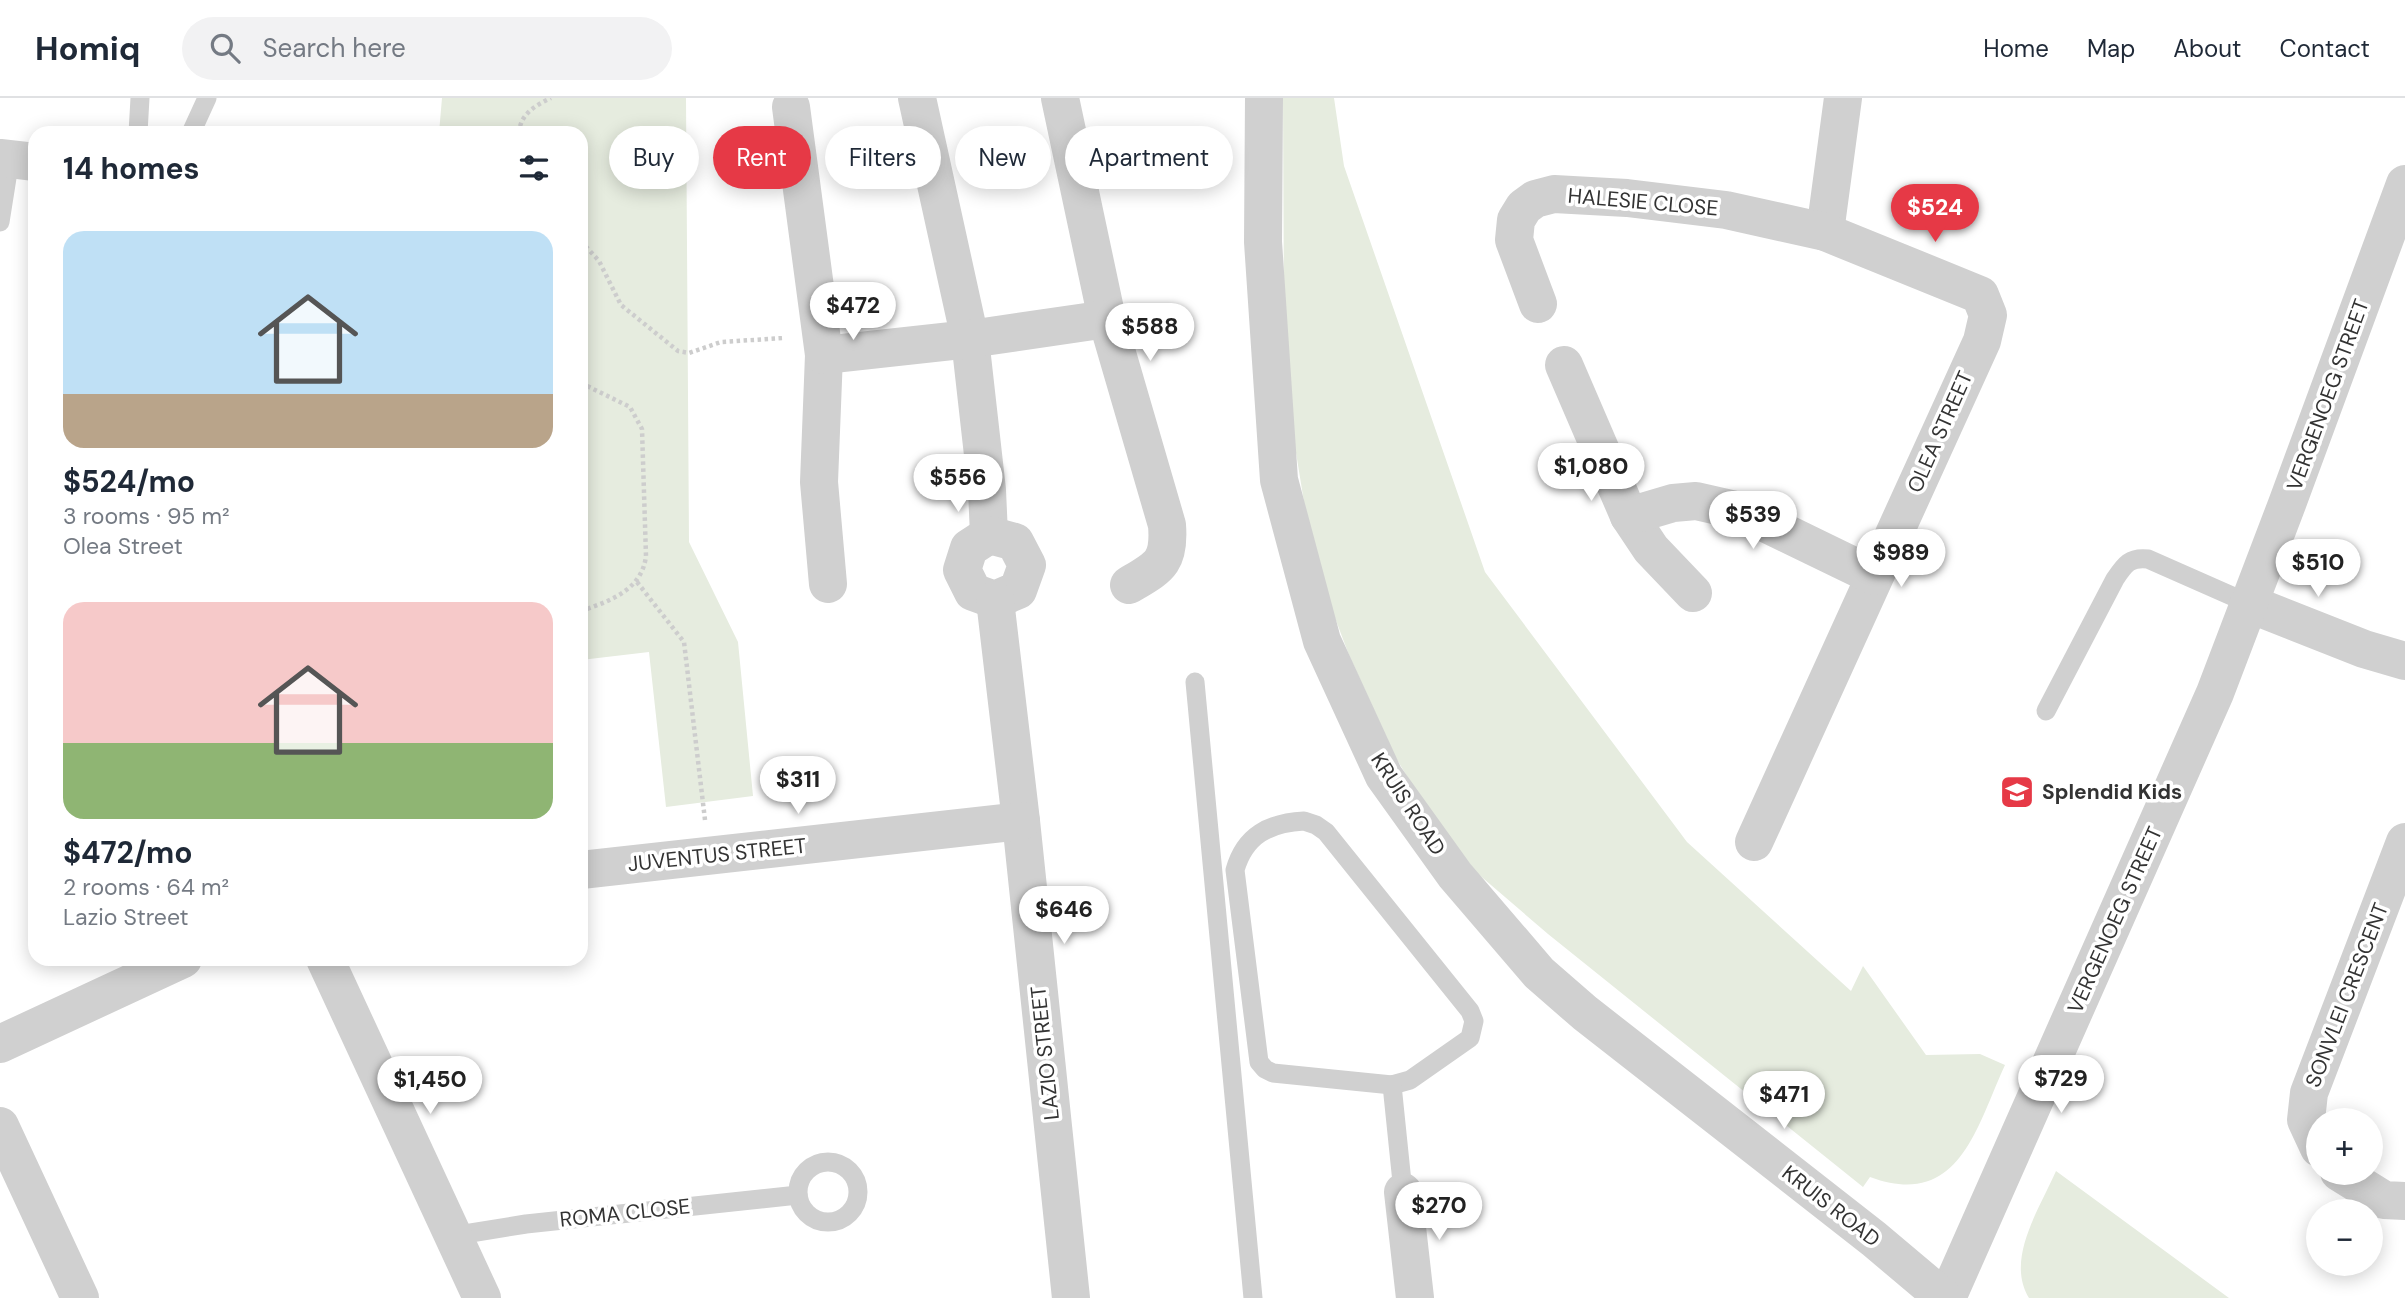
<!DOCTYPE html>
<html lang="en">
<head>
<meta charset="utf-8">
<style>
	:root { --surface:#fff; --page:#f2f2f3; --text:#1f2937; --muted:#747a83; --line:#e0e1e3; --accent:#e63946 }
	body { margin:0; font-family:"DM Sans",sans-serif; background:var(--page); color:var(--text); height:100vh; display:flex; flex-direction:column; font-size:26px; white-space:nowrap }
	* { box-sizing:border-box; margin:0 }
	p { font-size:23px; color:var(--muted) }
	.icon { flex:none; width:38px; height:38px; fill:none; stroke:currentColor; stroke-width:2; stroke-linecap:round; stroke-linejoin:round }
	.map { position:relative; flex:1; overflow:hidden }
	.sheet { position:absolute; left:28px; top:28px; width:560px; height:840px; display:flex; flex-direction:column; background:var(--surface); border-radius:21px; box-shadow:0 4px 18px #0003 }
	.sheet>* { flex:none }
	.top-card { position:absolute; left:609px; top:28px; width:665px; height:63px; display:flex; gap:14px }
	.buttons { position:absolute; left:2306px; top:1010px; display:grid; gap:14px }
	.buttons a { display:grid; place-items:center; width:77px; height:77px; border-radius:50%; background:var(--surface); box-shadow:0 4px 18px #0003; font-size:35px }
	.price { position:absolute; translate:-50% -60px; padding:0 16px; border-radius:24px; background:#fff; color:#222; font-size:23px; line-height:46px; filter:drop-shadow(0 2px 4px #0008) }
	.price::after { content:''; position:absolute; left:50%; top:42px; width:21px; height:16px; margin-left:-10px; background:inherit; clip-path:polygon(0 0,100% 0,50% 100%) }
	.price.on { background:var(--accent); color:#fff }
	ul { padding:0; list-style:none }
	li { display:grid; align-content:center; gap:14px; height:371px; padding:0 35px }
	li span { display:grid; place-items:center; height:217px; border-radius:21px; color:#555 }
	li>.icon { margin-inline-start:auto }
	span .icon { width:126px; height:126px; fill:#fffc; stroke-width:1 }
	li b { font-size:30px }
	h2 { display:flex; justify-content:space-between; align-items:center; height:84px; padding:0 35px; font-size:30px }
	.tag { padding:0 24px; border-radius:32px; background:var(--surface); box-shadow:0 4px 18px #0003; font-size:24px; line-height:63px }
	.tag.on { background:var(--accent); color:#fff }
	header { display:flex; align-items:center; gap:42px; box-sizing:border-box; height:98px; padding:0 35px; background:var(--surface); border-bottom:2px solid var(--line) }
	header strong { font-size:33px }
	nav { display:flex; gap:38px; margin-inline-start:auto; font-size:24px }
	.search { width:490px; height:63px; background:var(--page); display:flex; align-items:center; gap:18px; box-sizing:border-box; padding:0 24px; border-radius:38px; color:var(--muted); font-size:26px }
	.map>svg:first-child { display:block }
	.green { fill:#e6ecdf }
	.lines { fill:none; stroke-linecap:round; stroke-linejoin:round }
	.path { stroke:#cdcdcd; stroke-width:4.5; stroke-dasharray:3.5 3.5; stroke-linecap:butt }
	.service { stroke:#d0d0d0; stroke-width:19 }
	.minor { stroke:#d0d0d0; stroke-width:38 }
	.tertiary { stroke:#d0d0d0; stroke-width:38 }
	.labels { text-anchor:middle; stroke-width:7; stroke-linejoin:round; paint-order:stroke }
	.street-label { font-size:21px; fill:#333; stroke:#fff }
	.poi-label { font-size:21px; font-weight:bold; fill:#333; stroke:#fff; text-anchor:start }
</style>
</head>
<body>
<header>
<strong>Homiq</strong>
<div class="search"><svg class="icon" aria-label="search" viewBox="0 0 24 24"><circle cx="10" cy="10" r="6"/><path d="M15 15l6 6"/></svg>Search here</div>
<nav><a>Home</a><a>Map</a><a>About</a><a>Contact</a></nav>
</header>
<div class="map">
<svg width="2405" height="1200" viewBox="0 0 2405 1200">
	<rect width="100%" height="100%" fill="#fff"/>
	<g class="green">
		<polygon points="442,0 686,0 689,444 738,544 753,698 666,709 649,554 581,562 581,35 439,35"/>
		<path d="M1283,0h51l10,68 141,406 202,270 164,149 12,-25 63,89 54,-1 25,11c-29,63 -46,145 -135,112l-7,10 -315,-253 -71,-61 -52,-67 -29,-48 -47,-103 -20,-53 -25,-100 -12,-74 -8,-118z"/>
		<path d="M2056,1073l173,127h-200c-24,-39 11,-90 27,-127z"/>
	</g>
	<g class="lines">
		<g class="path">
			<path d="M519,35c1,-19 17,-28 32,-35"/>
			<polyline points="581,143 599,163 621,207 678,253 689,255 721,244 784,240"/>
			<path d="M581,285l49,24 12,22 4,127c-4,34 -36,45 -65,55"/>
			<polyline points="637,484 684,544 705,722"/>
		</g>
		<g class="service">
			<polyline points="138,35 140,0"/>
			<polyline points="191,35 207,0"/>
			<polyline points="0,124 10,61"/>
			<polyline points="1195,584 1253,1200"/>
			<path d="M2046,613l69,-132c10,-15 15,-22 33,-20l102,45"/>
			<path d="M1304,723l12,4 10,7 144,179 4,10 -4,17 -60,42 -18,5 -119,-12 -8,-4 -6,-7 -24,-192c10,-35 34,-47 69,-49z"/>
			<polyline points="1392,987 1403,1094"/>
			<circle cx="828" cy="1094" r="30"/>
			<polyline points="452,1138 526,1126 798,1097"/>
		</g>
		<g class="minor">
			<polyline points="917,0 970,241 987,392 989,437"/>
			<path d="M1060,0l47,221 60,206c3,38 -8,42 -38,60"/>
			<polyline points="791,9 824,257 819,384 828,486"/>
			<polyline points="0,60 35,64"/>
			<polyline points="1825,134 1843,0"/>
			<polyline points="1538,206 1514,142 1516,122 1524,109 1535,101 1554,96 1627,100 1726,112 1825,134 1980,197 1988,217 1982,243 1754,744"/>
			<polyline points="824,257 970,241 1107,221"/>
			<polyline points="1564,267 1629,418 1651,451 1693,495"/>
			<polyline points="1629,418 1673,405 1696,403 1740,413 1874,478"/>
			<polygon points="989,437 1015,444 1027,467 1018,492 995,502 973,494 962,472 969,450"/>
			<polyline points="995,502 1021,723 1071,1200"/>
			<polyline points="2250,506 2364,551 2405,563"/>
			<polyline points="581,772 1021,723"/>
			<polyline points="325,861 482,1200"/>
			<polyline points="0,946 183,861"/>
			<polyline points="0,1028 80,1200"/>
			<polyline points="2319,1050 2306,1022 2309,995 2405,744"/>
			<polyline points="2339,1074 2384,1102 2405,1103"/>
			<polyline points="1403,1094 1415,1200"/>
			<polyline points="1947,1200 2215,595 2287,406 2405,86"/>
		</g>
		<polyline class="tertiary" points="1264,0 1263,144 1279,382 1322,543 1384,678 1455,777 1539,875 1585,915 1874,1141 1944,1200"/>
	</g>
	<defs>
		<g id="school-square" transform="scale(1.75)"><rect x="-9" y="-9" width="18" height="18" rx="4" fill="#e63946" stroke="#fff"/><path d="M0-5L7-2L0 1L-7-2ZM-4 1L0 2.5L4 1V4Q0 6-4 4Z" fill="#fff"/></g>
	</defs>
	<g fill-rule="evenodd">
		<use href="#school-square" x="2017" y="694"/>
	</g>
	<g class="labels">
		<g class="street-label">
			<text transform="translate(1643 104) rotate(5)" y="7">HALESIE CLOSE</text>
			<text transform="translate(2328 297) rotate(-70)" y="7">VERGENOEG STREET</text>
			<text transform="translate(1940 334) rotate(-66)" y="7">OLEA STREET</text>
			<text transform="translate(1408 706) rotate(57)" y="7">KRUIS ROAD</text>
			<text transform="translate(717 757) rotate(-6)" y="7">JUVENTUS STREET</text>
			<text transform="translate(2115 822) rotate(-66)" y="7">VERGENOEG STREET</text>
			<text transform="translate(2347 897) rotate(-69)" y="7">SONVLEI CRESCENT</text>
			<text transform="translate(1045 955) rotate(-96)" y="7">LAZIO STREET</text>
			<text transform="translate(1831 1108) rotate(38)" y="7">KRUIS ROAD</text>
			<text transform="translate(625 1115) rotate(-6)" y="7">ROMA CLOSE</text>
		</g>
		<g class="poi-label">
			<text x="2042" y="701">Splendid Kids</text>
		</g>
	</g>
</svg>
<div class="buttons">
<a>+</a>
<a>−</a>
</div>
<b class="price on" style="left:1935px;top:146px">$524</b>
<b class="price" style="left:853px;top:244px">$472</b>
<b class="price" style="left:1150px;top:265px">$588</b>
<b class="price" style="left:1591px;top:405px">$1,080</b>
<b class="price" style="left:958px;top:416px">$556</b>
<b class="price" style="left:1753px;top:453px">$539</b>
<b class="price" style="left:1901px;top:491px">$989</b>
<b class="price" style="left:2318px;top:501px">$510</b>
<b class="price" style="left:798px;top:718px">$311</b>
<b class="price" style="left:1064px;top:848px">$646</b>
<b class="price" style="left:2061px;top:1017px">$729</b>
<b class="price" style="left:430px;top:1018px">$1,450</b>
<b class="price" style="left:1784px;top:1033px">$471</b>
<b class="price" style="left:1439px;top:1144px">$270</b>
<div class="top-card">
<a class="tag">Buy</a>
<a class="tag on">Rent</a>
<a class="tag">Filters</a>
<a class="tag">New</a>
<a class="tag">Apartment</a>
</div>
<section class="sheet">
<h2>14 homes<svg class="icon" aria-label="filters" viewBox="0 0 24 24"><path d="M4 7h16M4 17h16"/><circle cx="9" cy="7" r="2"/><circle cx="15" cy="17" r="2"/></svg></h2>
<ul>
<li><span style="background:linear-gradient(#bfe0f5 75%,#b9a48a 0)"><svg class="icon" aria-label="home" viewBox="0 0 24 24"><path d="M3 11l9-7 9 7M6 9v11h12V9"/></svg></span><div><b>$524/mo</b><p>3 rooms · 95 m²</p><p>Olea Street</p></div></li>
<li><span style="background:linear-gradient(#f6c9c9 65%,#8fb573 0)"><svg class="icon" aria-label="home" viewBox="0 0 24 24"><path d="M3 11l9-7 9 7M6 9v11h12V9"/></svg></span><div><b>$472/mo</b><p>2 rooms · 64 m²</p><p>Lazio Street</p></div></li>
</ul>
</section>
</div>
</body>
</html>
